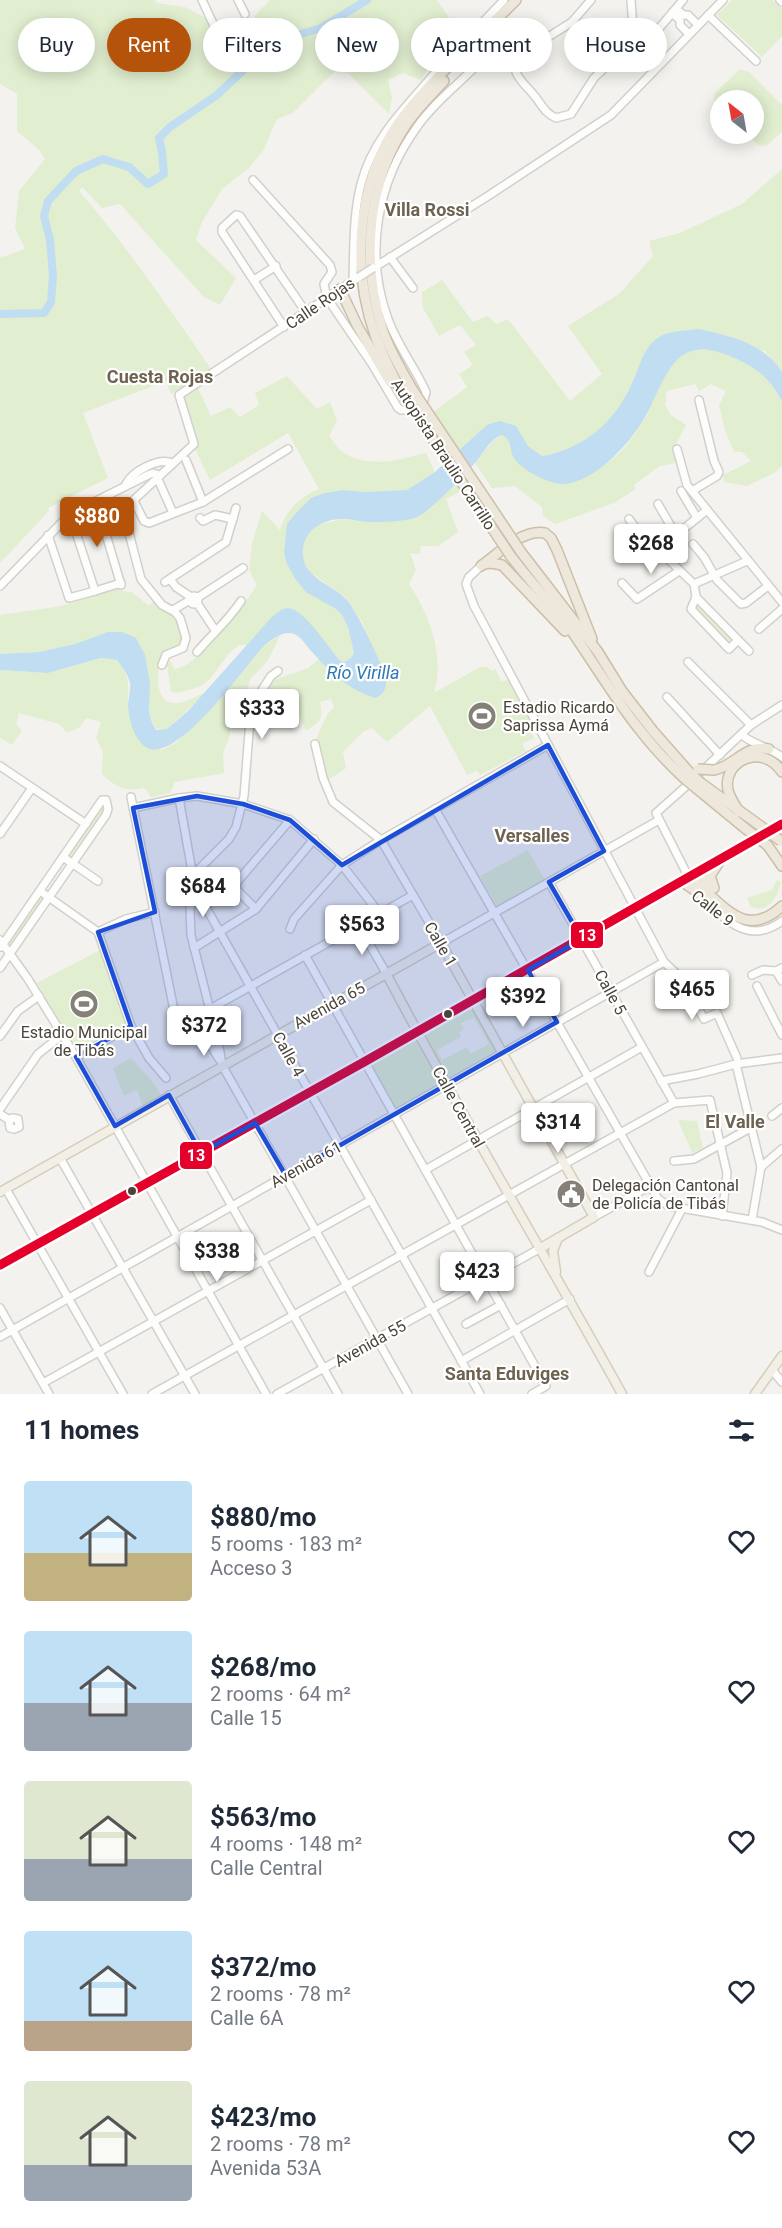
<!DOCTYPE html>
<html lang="en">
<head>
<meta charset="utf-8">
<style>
	:root { --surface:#fff; --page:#f2f2f3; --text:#1f2937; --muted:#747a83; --accent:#b45309 }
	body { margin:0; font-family:Roboto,sans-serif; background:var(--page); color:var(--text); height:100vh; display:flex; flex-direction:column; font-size:22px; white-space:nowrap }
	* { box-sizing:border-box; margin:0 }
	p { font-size:20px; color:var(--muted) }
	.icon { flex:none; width:33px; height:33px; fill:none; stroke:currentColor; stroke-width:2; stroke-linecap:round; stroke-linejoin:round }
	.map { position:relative; height:1394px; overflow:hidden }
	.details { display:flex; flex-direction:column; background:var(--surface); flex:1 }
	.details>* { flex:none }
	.guide { position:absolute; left:18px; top:18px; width:747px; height:54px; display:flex; gap:12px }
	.needle { width:39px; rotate:329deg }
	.buttons { position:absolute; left:710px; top:90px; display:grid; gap:12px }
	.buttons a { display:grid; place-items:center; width:54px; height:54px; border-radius:50%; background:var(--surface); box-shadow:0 3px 15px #0003; font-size:30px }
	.price { position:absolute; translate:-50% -51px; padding:0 14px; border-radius:6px; background:#fff; color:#222; font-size:20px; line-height:39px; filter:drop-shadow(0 2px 3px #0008) }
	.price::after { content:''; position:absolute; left:50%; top:36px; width:18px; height:14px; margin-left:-9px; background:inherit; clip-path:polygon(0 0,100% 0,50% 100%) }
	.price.on { background:var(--accent); color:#fff }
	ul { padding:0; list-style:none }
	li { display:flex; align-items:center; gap:18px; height:150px; padding:0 24px }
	li span { display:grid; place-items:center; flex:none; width:168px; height:120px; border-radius:6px; color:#555 }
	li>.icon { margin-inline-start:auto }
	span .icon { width:72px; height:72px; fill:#fffc; stroke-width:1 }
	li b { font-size:26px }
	h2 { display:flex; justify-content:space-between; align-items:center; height:72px; padding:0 24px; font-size:26px }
	.pill { padding:0 21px; border-radius:27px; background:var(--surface); box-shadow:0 3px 15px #0003; font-size:21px; line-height:54px }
	.pill.on { background:var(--accent); color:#fff }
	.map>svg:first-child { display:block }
	.green { fill:#e1eecf; fill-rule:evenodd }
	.water { fill:#c0ddf1 }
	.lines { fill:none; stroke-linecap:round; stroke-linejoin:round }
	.river { stroke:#c0ddf1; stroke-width:8 }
	.minor-casing { stroke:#d2d0cb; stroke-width:10 }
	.major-casing { stroke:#d6cebb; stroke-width:11 }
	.highway-casing { stroke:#ccbfa9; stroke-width:12 }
	.minor { stroke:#fdfdfc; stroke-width:7 }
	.major { stroke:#f2efe6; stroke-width:8 }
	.highway { stroke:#ede8db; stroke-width:9 }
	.minor-bridge-casing { stroke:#d2d0cb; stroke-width:10; stroke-linecap:butt }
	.highway-bridge-casing { stroke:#ccbfa9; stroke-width:12; stroke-linecap:butt }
	.minor-bridge { stroke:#fdfdfc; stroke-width:7 }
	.highway-bridge { stroke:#ede8db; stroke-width:9 }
	.bus-1-casing { stroke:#fff; stroke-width:14 }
	.bus-1 { stroke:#e4002b; stroke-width:9 }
	.marked { fill:#1d4ed8; fill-opacity:0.2; stroke:#1d4ed8; stroke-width:4.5; stroke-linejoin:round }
	.bus-dot { fill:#4b4439; stroke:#fff; stroke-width:2 }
	.labels { text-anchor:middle; stroke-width:4.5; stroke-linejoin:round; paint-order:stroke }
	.street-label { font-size:16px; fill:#4b4439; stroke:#fff }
	.poi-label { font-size:16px; fill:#4b4439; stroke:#fff; text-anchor:start }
	.neighbourhood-label { font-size:18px; font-weight:bold; fill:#6e6250; stroke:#fff }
	.water-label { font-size:18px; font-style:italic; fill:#2e7ab2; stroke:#fff }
	.line-badge { stroke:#fff; stroke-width:2 }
	.badge-label { font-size:16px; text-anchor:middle; font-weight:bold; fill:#fff }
</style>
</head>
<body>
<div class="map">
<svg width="782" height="1394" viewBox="0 0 782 1394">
	<rect width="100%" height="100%" fill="#f4f2ee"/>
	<g class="green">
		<path d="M0,0h155l1,3 29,4 27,14 4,9 20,14 21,-31 13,-13h167l18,26 -23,17 -8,13 4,13 -7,11 -18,-7 -15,7 4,18 -3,16 -41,-41 -14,-1 -41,41 -16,6 -14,32 -14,17 -27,21 -20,33 -6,18 40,38 -16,27 -17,-9 -83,-92 -18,4 -20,-21 -3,4c48,55 90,117 132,178l-40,25 -5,-13 -83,32 25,65 -60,30 1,3 -49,52v-305l25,-9 -10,-21 4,-37 26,-32 -7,-10 -21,-18v-37l-17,-10z"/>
		<polygon points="732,0 773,0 782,9 782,36 762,57 717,15"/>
		<polygon points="740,69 749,72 782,105 782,132 766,146 758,145 747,134 753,134 753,100 720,100 720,107 714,101 715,93"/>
		<path d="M782,169v203l-17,-21 -111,-10c-13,18 -18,40 -29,59 -18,29 -49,51 -83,56l-14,-10 -12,-20 -45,15 -12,10 -26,-39 34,-25 -8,-13 14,-9 -9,-13 12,-7 -16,-20 -21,11 -16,-28 -1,-16 20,-12 31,42 14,-6 10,8 11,-5 62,82 32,-27 -34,-48 51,-32 34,-38 -4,-15 31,-8 62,-29z"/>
		<path d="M717,350c24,10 57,21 65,50 0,12 0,50 0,66l-8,7 -27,13 -23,-4 -1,-7 28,-14 -9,-9h-8l-9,-22 -6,-25 7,-14 -15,-7 -12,7 -4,-7 -28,7 -2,14 6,10 15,10 -10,19v19l-16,3 -26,19 2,4 -22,14 -59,21 -12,-8 -1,-9 -27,-21 -23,2 -17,-25 17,-21 10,-7c8,4 9,9 10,17l54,32c21,-8 44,-19 59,-37 7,-9 15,-20 21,-31 11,-22 18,-55 43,-64 8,-3 19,-2 28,-2z"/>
		<path d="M287,376l30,33 13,-7 7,18 -8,16c5,6 10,15 16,18 27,14 54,6 81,-1l9,19 -28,18 -41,2 -23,-2 -59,63 12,27 40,29 6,6 6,12 6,26 -3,5 -6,4 -5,-1 -38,-45 -23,-5 -32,34h-7c-22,12 -23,40 -51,45 -8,2 -11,4 -18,2l-4,-27 4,-4 3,8c25,-1 69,-63 83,-84l-8,-15 3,-27 10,-32 18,19c5,-19 21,-34 39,-41l-31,-56 -78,47 -15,-31 3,-11 -17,-41 16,-11 14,30 19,-9 10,10 19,-12 -4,-12z"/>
		<path d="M467,471l8,13 -29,15 12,33 -20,14h-17l-1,8 -10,-1 6,17 -7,14c21,32 36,72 25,109l46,-26h7l5,4 3,-2 7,13 6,-3 26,47 -5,3 5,9 -12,6 4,7 -46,24 -3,-4 -10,4 -37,-69 -43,36 -15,-14 -8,3 -21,21 3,16 -18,12 -12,-41 11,-24 7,-8 -3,-8 -11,3c3,18 1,19 -14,29l-7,-17 -44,12 1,-24 15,-21 37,-13 11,-9 14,15 50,-4 -21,-48 -16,-24 -36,-26 -8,-14 1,-12 5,-12 9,-9 26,-6 22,3 34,-2 19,-4 12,-8z"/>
		<path d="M117,588l5,3 10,1 17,14 5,-6c6,7 13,9 19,15 6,6 9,20 9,28l-5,5 -14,5c-6,14 -11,52 14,50 9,0 22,-8 31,-12l-41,38h-11c-9,-14 -7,-29 -6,-45l-41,-52 -34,12 -36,8 -39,2v-39l62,-9z"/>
		<polygon points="697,601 735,641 730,645 693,609"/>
		<path d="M280,635c-5,11 -9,22 -17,31 -10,12 -12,7 -16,24l-10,4 -9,27c6,17 -1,18 -4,30 -2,6 0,15 0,22l-49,9 -5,11 -19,4 -6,-9c-21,3 -27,1 -43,-14l1,-22 -7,-14 5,-16 -15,-4 -6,9 -13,6 -8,-9 -40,-11 -3,11 6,7 -10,14 -12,-7v-68l48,3 54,-15 15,2c14,18 11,23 11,44 1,15 7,28 14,40l20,6 16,-9 46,-47 39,-48z"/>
		<polygon points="104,802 105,808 70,858 68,856"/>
		<polygon points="528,850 546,882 498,908 480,876"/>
		<path d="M777,880l4,2c-3,15 -13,32 -30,25l-4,-9 25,-8z"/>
		<polygon points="40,896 43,899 11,944 8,941"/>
		<polygon points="100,950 128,1025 77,1053 37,983"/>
		<path d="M473,1006l25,45 -48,27 -26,-45zM474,1018l15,26 -18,10 -4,-7 -25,13 -5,-10 24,-13 -2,-5 5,-3 -3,-6z"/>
		<polygon points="416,1035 444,1086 396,1113 367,1062"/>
		<polygon points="131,1058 152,1081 162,1096 143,1107 137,1090 124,1096 113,1068"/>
		<polygon points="678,1120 697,1121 703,1148 692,1153"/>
	</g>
	<path class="water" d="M699,329c31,7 65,14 83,43v29c-12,-23 -26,-34 -50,-44 -60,-26 -65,22 -88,62 -15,25 -47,61 -79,65 -14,1 -43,-13 -51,-26 -5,-8 -1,-18 -12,-23 -13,4 -19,20 -28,29 -12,13 -42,46 -57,53 -14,5 -34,5 -50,5 -7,0 -15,-3 -22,-3 -23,-1 -44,13 -42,36 1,23 30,30 43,44 10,10 39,69 40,82 0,9 -3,14 -11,17 -25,-8 -45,-25 -62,-45 -7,-7 -13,-20 -24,-20 -9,0 -21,8 -27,15 -17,18 -92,127 -120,96 -9,-9 -13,-25 -14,-38 0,-7 3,-15 2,-23 -2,-9 -8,-16 -13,-23l-16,-2 -53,15 -48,-3v-16l39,-2 36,-8 33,-12h14l14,6 9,17 5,29 -1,27 3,12 4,7 11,-1 21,-18 83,-93c6,-5 13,-12 21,-9 15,5 37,39 48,52l5,1 6,-4 3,-5 -6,-26 -6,-12 -6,-6 -30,-17 -10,-12 -9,-16 -3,-11 3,-29 9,-11 15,-15 14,-5 18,-3 23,2 41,-2 28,-18 52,-47 6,-2 7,-2 16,5 12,20 14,10c43,-7 75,-36 91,-75 6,-13 10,-31 22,-41 12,-10 29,-9 44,-11z"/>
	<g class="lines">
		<polyline class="river" points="0,314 44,313 51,302 53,276 50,240 44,216 48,201 76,171 103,159 129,167 148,184 164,174 162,152 159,138 170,127 217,95 253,61 287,38 321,28 367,0"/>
		<g class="minor-casing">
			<g id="minor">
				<polyline points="202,0 216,30"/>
				<polyline points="238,0 245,14"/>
				<path d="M591,0l-19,22 -46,29c-23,17 -4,30 7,43 8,9 11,19 23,24l15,-4 23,-36 31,-30 8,-20 -2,-28"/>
				<polyline points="780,0 782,2"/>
				<polyline points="676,9 684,15 688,15 698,25"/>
				<polyline points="672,13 680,20 680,25 689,34"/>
				<polyline points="708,15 756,61"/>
				<polyline points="656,32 683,0"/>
				<path d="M253,180l77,85 2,7 -8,12 3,14 45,66 26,44 3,2 10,-1 13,-9 2,-8c-11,-25 -29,-47 -38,-73 -24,-65 -11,-137 29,-192 15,-22 38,-40 57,-59"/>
				<polyline points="390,257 413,288"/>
				<polyline points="375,267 488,196 611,115 723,0"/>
				<polyline points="254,280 276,266"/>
				<path d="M353,280c1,-32 0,-65 8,-96 10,-39 35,-67 61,-96 26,-31 55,-59 82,-88"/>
				<polyline points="284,327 222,232 222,228 236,215 240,216 301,305"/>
				<polyline points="677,449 687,485 782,602"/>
				<polyline points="186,460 203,502"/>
				<polyline points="157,477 173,513"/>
				<path d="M126,484c6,-12 32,-27 46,-21"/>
				<polyline points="681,491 697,518"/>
				<polyline points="692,491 717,476 719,472 714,461 699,400"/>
				<polyline points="96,501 121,585"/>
				<polyline points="135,503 144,521 149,523 203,502 288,449"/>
				<polyline points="658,504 676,535 707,510"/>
				<polyline points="70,514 95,591 121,583"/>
				<polyline points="200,518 203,521 215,515 233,519"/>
				<polyline points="629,519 646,542 651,543 694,584"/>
				<polyline points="48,535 69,598 95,591"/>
				<polyline points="693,544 704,557 717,580 741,604 746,603 768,586"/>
				<polyline points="481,566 469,577 466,584 474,606 664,962 682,979 704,1019 717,1013 737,1058"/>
				<polyline points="170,579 176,587 191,597"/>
				<polyline points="165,582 226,542 236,508"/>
				<polyline points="622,583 637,599 679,571"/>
				<polyline points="694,584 696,597 749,651"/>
				<polyline points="694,584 747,561"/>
				<polyline points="0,586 70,514 148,475 153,473 159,475"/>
				<circle cx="194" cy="600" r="4"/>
				<polyline points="696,597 691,609 729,649 738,640"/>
				<polyline points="197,598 243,568"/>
				<polyline points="197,603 215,630"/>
				<polyline points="173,610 190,600"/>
				<polyline points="759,629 782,609"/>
				<path d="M197,652c15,-18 32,-32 44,-51"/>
				<polyline points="688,662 751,725"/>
				<polyline points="162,665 166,655 183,648 186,638 180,618 175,612 162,605 141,579 123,510 194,444 179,395 359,277"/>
				<polyline points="667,697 720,755"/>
				<path d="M742,735c12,10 27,12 40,22"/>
				<polyline points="315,744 323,778 333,802 381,840 441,943 659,820"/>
				<polyline points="0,766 86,824"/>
				<polyline points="702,771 751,725 782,705"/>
				<polyline points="131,797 175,1015 206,1037 219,1059"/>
				<polyline points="179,798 195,888 480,1394"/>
				<polyline points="133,808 179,798 197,796 243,804 290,820 342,865 380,914"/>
				<polyline points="435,809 658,1199 669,1206 762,1222 782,1230"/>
				<polyline points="0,834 32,788"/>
				<polyline points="63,857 98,881"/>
				<polyline points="194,874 229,839 236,827 244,796 251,707 271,676 278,671"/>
				<polyline points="689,878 656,813 692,781"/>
				<polyline points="549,882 674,1103"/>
				<polyline points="195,888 190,909 191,935 219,1046 222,1065 408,1394"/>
				<polyline points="40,891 98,932 131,1026 149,1058 166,1078"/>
				<path d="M704,900c24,21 45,45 78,21"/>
				<polyline points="256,909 236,889 237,882 290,820"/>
				<polyline points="359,926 386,973"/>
				<polyline points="290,929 294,919 342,865 381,840 548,745"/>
				<polyline points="98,932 126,919 155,912"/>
				<polyline points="0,940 28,979 76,1057 266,1394"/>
				<polyline points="194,948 256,909 314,839"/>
				<polyline points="305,955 546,1386 532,1394"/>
				<polyline points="0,968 106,815 108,809 106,800 102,800 1,947"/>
				<polyline points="776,971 782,981"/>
				<polyline points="752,975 763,970 776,971 782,968"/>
				<polyline points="757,986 782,1035"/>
				<polyline points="210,1009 413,895"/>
				<polyline points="0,1036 18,1011 39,996"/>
				<polyline points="76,1057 131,1026"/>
				<polyline points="736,1064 761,1167 752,1220"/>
				<polyline points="661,1081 698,1074 736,1064 782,1058"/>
				<polyline points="169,1095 338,1394"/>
				<polyline points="0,1109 38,1054 62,1035"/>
				<polyline points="0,1114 9,1120 12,1118 18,1119 19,1127 14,1129 10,1128 9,1120"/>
				<polyline points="772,1116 782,1108"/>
				<polyline points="60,1158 195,1394"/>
				<polyline points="674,1161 694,1159 752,1127"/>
				<polyline points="761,1167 782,1149"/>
				<polyline points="425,1170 642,1047"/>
				<polyline points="6,1189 123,1394"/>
				<polyline points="594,1217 650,1186"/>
				<polyline points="649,1272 682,1209"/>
				<polyline points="0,1308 49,1394"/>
				<polyline points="466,1324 501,1305"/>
				<polyline points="0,1337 664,962"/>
				<polyline points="461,1361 570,1299"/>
				<polyline points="772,1370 782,1382"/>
				<polyline points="43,1383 371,1200"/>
				<polyline points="152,1394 674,1103 710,1100 727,1173 722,1216"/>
				<polyline points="277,1394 539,1249"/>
			</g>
		</g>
		<g class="major-casing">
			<g id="major">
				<path d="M386,973c75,143 158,280 236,421"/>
				<polyline points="0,1192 441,943 594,1217 539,1249"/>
				<polyline points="0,1265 364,1062 782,824"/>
				<polyline points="556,1272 553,1251 558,1238"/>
				<polyline points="755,1394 782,1356"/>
			</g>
		</g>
		<g class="highway-casing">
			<g id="highway">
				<polyline points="340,289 358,327 390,382"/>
				<path d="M412,389c-11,-20 -23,-39 -30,-61 -21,-68 -15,-147 26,-206 11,-15 24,-28 36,-41"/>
				<path d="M404,396c-11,-19 -20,-38 -28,-58 -27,-75 -19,-168 34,-230 32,-39 71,-72 106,-108"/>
				<polyline points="521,552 598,652 622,691 653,731 690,773"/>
				<path d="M510,555c20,27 44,51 63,78 36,53 63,101 111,145"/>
				<polyline points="484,564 491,563 502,565 565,631"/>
				<path d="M481,566c17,-12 42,-38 64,-33l6,5 6,12 35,89"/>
				<path d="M714,770c21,-4 31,-26 55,-21"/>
				<polyline points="701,783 755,822"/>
				<polyline points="696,788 746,829"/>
				<path d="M739,812c-4,-7 -9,-14 -11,-22 -6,-29 34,-48 54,-18"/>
				<polyline points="768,846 782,866"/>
				<polyline points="697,873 711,889"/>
				<path d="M689,878c30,19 53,66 93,28"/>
				<polyline points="683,882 710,901"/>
				<polyline points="714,888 710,876 721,859"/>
			</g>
		</g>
		<use href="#minor" class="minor"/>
		<use href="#major" class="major"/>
		<use href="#highway" class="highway"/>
		<g class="minor-bridge-casing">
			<polyline id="minor-bridge" points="359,277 373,268"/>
		</g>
		<g class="highway-bridge-casing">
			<g id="highway-bridge">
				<polyline points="412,389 521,552"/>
				<polyline points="404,396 510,555"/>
				<polyline points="698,769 714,770"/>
				<polyline points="690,773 701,783"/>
				<polyline points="684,778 696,788"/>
				<polyline points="755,822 781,841"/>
				<polyline points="746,829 767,845"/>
			</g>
		</g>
		<use href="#minor-bridge" class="minor-bridge"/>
		<use href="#highway-bridge" class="highway-bridge"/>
		<g class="bus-1-casing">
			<polyline id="bus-1" points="0,1265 364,1062 782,824"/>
		</g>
		<use href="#bus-1" class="bus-1"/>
	</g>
	<path class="marked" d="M548,745l56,106 -55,31 33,57 -54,31 29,52 -271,154 -31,-53 -54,30 -32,-58 -54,31 -39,-69 55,-31 -33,-94 57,-20 -22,-104 64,-12 46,8 47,16 52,45z"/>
	<defs>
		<g id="stadium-disc" transform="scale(1.5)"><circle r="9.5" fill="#868178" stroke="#fff"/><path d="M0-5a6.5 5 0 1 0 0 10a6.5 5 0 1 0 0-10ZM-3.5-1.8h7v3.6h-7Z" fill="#fff"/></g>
		<g id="civic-disc" transform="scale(1.5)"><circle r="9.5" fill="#868178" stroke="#fff"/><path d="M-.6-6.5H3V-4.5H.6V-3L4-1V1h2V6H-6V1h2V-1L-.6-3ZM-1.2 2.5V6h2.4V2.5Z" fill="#fff"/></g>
	</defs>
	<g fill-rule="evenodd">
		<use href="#stadium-disc" x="482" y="716"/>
		<use href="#stadium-disc" x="84" y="1004"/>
		<use href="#civic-disc" x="571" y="1194"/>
	</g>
	<g class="bus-dot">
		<circle cx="448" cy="1014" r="5"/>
		<circle cx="132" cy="1191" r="5"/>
	</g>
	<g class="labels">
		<g class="street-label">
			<text transform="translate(320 303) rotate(-34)" y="6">Calle Rojas</text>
			<text transform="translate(444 454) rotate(57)" y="6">Autopista Braulio Carrillo</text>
			<text transform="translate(713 908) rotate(38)" y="6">Calle 9</text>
			<text transform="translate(441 944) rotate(60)" y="6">Calle 1</text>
			<text transform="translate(611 992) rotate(61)" y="6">Calle 5</text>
			<text transform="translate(329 1005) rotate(-29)" y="6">Avenida 65</text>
			<text transform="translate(289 1054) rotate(61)" y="6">Calle 4</text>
			<text transform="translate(459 1107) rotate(61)" y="6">Calle Central</text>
			<text transform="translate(306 1164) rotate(-29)" y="6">Avenida 61</text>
			<text transform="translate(370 1343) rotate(-29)" y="6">Avenida 55</text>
		</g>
		<g class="poi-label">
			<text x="503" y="713">Estadio Ricardo<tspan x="503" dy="18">Saprissa Aymá</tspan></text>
			<text x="84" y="1038" text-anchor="middle">Estadio Municipal<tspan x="84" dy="18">de Tibás</tspan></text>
			<text x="592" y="1191">Delegación Cantonal<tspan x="592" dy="18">de Policía de Tibás</tspan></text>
		</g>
		<g class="neighbourhood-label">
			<text x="427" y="216">Villa Rossi</text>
			<text x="160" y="383">Cuesta Rojas</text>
			<text x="532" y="842">Versalles</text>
			<text x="735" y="1128">El Valle</text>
			<text x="507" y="1380">Santa Eduviges</text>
		</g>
		<g class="water-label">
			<text x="363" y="679">Río Virilla</text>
		</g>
	</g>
	<g class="line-badge">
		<rect x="570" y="921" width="34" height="28" rx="6" fill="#e4002b"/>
		<rect x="179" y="1141" width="34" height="29" rx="6" fill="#e4002b"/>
	</g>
	<g class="badge-label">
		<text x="587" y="941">13</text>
		<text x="196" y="1161">13</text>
	</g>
</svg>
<div class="buttons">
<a><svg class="needle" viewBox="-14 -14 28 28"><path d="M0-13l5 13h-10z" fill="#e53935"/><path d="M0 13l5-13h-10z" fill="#747a83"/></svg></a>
</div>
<b class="price on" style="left:97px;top:548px">$880</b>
<b class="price" style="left:651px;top:575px">$268</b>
<b class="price" style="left:262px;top:740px">$333</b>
<b class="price" style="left:203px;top:918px">$684</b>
<b class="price" style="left:362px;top:956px">$563</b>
<b class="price" style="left:692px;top:1021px">$465</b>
<b class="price" style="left:523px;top:1028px">$392</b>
<b class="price" style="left:204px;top:1057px">$372</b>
<b class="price" style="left:558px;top:1154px">$314</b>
<b class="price" style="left:217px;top:1283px">$338</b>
<b class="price" style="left:477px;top:1303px">$423</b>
<div class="guide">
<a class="pill">Buy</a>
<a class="pill on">Rent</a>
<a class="pill">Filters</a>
<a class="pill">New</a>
<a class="pill">Apartment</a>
<a class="pill">House</a>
</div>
</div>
<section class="details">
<h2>11 homes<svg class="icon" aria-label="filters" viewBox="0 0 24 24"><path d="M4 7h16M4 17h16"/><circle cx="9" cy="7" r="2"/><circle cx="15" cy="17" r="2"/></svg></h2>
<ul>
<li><span style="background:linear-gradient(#bfe0f5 60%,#c2b280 0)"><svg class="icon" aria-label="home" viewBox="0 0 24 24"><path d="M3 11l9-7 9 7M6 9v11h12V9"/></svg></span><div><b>$880/mo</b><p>5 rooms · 183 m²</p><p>Acceso 3</p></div><svg class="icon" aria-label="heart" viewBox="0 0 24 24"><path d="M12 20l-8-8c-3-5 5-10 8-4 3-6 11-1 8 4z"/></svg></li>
<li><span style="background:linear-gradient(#bfe0f5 60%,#9aa5b1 0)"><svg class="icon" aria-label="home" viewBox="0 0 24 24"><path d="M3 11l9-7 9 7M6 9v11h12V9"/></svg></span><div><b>$268/mo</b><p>2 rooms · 64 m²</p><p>Calle 15</p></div><svg class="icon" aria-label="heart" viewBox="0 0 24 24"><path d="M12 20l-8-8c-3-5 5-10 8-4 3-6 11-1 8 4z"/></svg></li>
<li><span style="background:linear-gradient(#dfe7d0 65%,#9aa5b1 0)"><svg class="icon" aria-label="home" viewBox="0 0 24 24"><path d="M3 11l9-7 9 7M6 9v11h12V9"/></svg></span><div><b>$563/mo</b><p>4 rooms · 148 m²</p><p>Calle Central</p></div><svg class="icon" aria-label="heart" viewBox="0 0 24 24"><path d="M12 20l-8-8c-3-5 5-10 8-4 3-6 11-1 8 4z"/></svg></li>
<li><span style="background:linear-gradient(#bfe0f5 75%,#b9a48a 0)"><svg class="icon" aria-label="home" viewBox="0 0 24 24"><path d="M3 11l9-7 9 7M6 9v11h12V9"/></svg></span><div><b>$372/mo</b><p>2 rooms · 78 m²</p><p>Calle 6A</p></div><svg class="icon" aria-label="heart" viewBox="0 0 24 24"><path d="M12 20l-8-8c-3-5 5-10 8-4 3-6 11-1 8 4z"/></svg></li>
<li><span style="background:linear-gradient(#dfe7d0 70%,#9aa5b1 0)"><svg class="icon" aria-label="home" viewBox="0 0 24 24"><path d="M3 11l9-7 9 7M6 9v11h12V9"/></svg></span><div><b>$423/mo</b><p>2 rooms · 78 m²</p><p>Avenida 53A</p></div><svg class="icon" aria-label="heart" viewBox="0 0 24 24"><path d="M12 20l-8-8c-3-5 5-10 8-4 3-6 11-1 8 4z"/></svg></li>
</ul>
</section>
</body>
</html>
